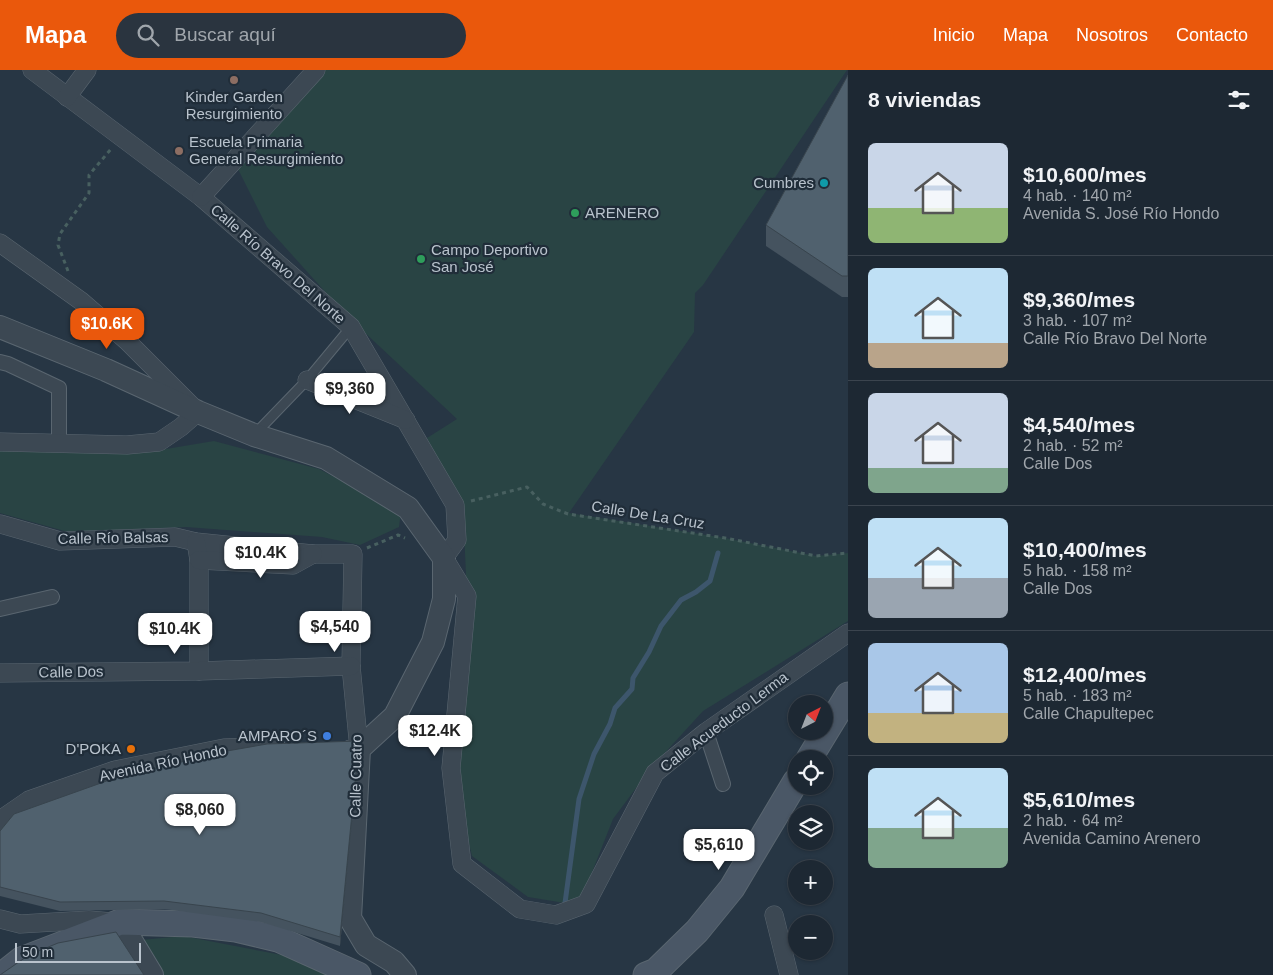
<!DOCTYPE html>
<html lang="es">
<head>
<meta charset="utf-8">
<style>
	:root { --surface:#1d2833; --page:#2a343f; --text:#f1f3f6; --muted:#a0a6ac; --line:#3b444e; --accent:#ea580c }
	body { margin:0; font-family:Helvetica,sans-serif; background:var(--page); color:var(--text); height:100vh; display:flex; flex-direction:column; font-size:19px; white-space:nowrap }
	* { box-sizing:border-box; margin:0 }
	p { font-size:16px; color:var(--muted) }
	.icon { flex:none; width:28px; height:28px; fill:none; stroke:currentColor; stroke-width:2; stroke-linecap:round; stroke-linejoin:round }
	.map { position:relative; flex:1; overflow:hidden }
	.side { display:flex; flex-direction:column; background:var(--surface); width:425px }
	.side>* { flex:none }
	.needle { width:32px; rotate:42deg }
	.fabs { position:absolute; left:788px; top:625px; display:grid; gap:10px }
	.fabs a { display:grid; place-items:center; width:45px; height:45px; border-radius:50%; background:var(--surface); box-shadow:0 1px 4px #0004,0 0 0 1px var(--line); font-size:25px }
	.scale { position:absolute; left:15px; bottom:12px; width:126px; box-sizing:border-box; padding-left:5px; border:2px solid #b9c3cd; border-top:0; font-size:14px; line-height:18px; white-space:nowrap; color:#b9c3cd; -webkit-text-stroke:4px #202d39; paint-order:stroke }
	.price { position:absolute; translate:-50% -42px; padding:0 11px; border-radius:10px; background:#fff; color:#222; font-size:16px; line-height:32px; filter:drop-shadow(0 1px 2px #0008) }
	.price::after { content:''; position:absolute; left:50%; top:30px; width:15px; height:11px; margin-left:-8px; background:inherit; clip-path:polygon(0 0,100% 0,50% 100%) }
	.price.active { background:var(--accent); color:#fff }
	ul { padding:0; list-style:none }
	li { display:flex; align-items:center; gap:15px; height:125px; padding:0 20px }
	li+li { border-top:1px solid var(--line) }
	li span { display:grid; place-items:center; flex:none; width:140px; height:100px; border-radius:8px; color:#555 }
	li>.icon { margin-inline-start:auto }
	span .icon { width:60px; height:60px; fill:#fffc; stroke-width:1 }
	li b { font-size:21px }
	h2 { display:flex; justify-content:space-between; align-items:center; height:60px; padding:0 20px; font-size:21px }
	header { display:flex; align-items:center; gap:30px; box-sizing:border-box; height:70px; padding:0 25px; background:var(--accent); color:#fff }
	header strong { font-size:24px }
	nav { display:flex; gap:28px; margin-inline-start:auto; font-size:18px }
	.search { width:350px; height:45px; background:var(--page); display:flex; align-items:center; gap:12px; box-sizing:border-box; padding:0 18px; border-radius:28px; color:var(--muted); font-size:19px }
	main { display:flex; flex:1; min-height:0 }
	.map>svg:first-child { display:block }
	.green { fill:#294444 }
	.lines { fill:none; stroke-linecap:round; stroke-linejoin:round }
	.stream { stroke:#3d566c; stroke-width:5 }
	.service-casing { stroke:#5a6670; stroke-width:11 }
	.pedestrian-casing { stroke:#5a6670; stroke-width:16 }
	.minor-casing { stroke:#5a6670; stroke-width:19 }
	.tertiary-casing { stroke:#5a6670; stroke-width:24 }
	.secondary-casing { stroke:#5a6670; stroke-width:27 }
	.path { stroke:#486060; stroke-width:3; stroke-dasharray:4 4; stroke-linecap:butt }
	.service { stroke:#3c4853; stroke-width:9 }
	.pedestrian { stroke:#3c4853; stroke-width:14 }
	.minor { stroke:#3c4853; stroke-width:18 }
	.tertiary { stroke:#3c4853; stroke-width:22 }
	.secondary { stroke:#4a5766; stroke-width:25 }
	.wall { fill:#45535f }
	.shaded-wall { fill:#38444d }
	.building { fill:#50616e; stroke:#38444d }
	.education-dot { fill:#8d6e63; stroke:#202d39; stroke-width:2 }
	.culture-dot { fill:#0f9aa8; stroke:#202d39; stroke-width:2 }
	.leisure-dot { fill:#2e9e5b; stroke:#202d39; stroke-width:2 }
	.shop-dot { fill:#3f7fe0; stroke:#202d39; stroke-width:2 }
	.food-dot { fill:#e8710a; stroke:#202d39; stroke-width:2 }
	.labels { text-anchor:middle; stroke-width:4.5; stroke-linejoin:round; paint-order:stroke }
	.poi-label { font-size:15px; fill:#b9c3cd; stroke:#202d39; text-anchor:start }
	.street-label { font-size:15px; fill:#b9c3cd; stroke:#202d39 }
</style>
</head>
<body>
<header>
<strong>Mapa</strong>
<div class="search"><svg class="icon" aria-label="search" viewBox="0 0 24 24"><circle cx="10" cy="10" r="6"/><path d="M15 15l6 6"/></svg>Buscar aquí</div>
<nav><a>Inicio</a><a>Mapa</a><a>Nosotros</a><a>Contacto</a></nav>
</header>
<main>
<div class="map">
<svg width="848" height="905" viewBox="0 0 848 905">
	<rect width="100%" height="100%" fill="#273644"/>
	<g class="green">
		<polygon points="319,0 847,0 703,215 695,223 694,262 569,443 725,468 816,486 848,483 848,551 703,641 651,698 613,749 583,825 565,833 528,827 472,786 451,698 467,526 463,440 427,368 457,349 346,245 267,157 236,95"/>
		<polygon points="214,371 319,399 401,442 399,457 360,475 322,467 186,457 68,462 0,443 0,379 160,380"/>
		<polygon points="183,866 287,886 326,905 153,905 130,871"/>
	</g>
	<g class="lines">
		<polyline class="stream" points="565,833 579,729 594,684 610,654 615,638 632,619 633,608 649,582 661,556 681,530 696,522 710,511 718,483"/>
		<g class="service-casing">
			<polyline id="service" points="255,364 307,310 351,257"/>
		</g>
		<g class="pedestrian-casing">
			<g id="pedestrian">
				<polyline points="0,292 8,294 59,318 59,374"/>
				<polyline points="0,539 52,527"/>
				<polyline points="706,662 723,714"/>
			</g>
		</g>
		<g class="minor-casing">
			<g id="minor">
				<polyline points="32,0 201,127 351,257 455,435 457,470 444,488 467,526 451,698 462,794 520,839 556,845 586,834 655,703 706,662 848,563"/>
				<polyline points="67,27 87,0"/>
				<polyline points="201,127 316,0"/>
				<polyline points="0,173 81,231 127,271 198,342 181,357 159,372 127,375 0,372"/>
				<polyline points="307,310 406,350"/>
				<polyline points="0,454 60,471 175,467 196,472 313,484 353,484 351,596 359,679 350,679"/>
				<polyline points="196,472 199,490 199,601"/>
				<polyline points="199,490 293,495 313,484"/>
				<polyline points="0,603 199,601 351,596"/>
				<polyline points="0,750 29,730 115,700 224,678 276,676"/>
				<polyline points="774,845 789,905"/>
				<polyline points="0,849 20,854 89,850 112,852"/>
			</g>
		</g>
		<g class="tertiary-casing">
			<g id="tertiary">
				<polyline points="0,257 106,300 198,342 254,365 326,388 408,438 444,488 444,529 433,572 395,646 359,679 350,848 366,875 394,892 405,905"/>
				<polyline points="120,852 152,905"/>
			</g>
		</g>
		<g class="secondary-casing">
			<g id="secondary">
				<polyline points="809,689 848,625"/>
				<polyline points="2,905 21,890 120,852 193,854 236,859 278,869 358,905"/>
				<polyline points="646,905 656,901 697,861 732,818 796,711"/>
			</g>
		</g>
		<g class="path">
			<polyline points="68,201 58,175 60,164 89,123 89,105 111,79"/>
			<polyline points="471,431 527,417 543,434 568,444 725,468 816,486 848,483"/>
			<polyline points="367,478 398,465 405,468"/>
			<polyline points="416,648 421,646 436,673"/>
		</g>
		<use href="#service" class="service"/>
		<use href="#pedestrian" class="pedestrian"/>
		<use href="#minor" class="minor"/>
		<use href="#tertiary" class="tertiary"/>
		<use href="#secondary" class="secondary"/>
	</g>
	<g class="wall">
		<polygon points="848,5 848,227 842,227 766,176 766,155"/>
		<polygon points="359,679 340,876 261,852 164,839 60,841 0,826 0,761"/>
	</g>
	<polygon class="shaded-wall" points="359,671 359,679 340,876 340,867"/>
	<g class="building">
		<polygon points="848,5 848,206 842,206 766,155"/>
		<polygon points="359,671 340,867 261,843 164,831 60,832 0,817 0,761 14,744 115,708 227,681 267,674"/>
		<polygon points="116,862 144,905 0,905 29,885 58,873"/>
	</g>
	<g class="education-dot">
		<circle cx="234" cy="10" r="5"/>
		<circle cx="179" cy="81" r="5"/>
	</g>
	<circle class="culture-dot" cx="824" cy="113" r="5"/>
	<g class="leisure-dot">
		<circle cx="575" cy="143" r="5"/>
		<circle cx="421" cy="189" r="5"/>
	</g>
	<circle class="shop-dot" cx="327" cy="666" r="5"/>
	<circle class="food-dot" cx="131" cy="679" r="5"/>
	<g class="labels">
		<g class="poi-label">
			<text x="234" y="32" text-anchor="middle">Kinder Garden<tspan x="234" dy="17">Resurgimiento</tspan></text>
			<text x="189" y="77">Escuela Primaria<tspan x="189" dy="17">General Resurgimiento</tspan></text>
			<text x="814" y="118" text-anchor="end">Cumbres</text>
			<text x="585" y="148">ARENERO</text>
			<text x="431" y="185">Campo Deportivo<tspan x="431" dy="17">San José</tspan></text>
			<text x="317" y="671" text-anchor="end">AMPARO´S</text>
			<text x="121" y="684" text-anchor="end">D'POKA</text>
		</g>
		<g class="street-label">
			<text transform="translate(278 194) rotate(41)" y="5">Calle Río Bravo Del Norte</text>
			<text transform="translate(648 445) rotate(9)" y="5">Calle De La Cruz</text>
			<text transform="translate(113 468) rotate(-1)" y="5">Calle Río Balsas</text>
			<text transform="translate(71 602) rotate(-1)" y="5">Calle Dos</text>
			<text transform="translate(724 652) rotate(-37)" y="5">Calle Acueducto Lerma</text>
			<text transform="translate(163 693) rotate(-12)" y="5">Avenida Río Hondo</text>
			<text transform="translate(356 706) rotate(-89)" y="5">Calle Cuatro</text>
		</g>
	</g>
</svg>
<div class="fabs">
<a><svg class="needle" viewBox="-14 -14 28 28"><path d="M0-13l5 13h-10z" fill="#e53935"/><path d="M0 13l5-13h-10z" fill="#a0a6ac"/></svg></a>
<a><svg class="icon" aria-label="locate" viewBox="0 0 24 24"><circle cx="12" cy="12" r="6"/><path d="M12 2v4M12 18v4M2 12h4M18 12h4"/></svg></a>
<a><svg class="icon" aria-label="layers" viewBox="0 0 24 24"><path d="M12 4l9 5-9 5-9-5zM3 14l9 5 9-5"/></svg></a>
<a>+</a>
<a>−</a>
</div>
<div class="scale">50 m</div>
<b class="price active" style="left:107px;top:280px">$10.6K</b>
<b class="price" style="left:350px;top:345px">$9,360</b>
<b class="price" style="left:261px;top:509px">$10.4K</b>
<b class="price" style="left:335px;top:583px">$4,540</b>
<b class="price" style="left:175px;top:585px">$10.4K</b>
<b class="price" style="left:435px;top:687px">$12.4K</b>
<b class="price" style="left:200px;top:766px">$8,060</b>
<b class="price" style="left:719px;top:801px">$5,610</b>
</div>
<section class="side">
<h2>8 viviendas<svg class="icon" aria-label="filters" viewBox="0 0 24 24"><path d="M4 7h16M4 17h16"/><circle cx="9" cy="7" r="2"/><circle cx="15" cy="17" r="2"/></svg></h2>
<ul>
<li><span style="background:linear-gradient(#c9d6e8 65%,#8fb573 0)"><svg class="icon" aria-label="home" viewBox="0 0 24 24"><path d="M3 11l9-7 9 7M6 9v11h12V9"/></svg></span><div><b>$10,600/mes</b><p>4 hab. · 140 m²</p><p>Avenida S. José Río Hondo</p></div></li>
<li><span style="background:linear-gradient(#bfe0f5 75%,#b9a48a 0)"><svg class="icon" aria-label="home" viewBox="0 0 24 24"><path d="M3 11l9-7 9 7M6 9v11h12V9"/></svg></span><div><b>$9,360/mes</b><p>3 hab. · 107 m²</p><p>Calle Río Bravo Del Norte</p></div></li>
<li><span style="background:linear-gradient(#c9d6e8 75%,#7fa58c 0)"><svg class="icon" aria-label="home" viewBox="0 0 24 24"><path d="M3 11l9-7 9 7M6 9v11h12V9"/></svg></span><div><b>$4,540/mes</b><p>2 hab. · 52 m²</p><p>Calle Dos</p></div></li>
<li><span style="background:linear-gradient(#bfe0f5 60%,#9aa5b1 0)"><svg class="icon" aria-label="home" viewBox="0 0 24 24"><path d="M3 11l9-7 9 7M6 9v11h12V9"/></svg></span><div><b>$10,400/mes</b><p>5 hab. · 158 m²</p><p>Calle Dos</p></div></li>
<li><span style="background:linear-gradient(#a9c7e8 70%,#c2b280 0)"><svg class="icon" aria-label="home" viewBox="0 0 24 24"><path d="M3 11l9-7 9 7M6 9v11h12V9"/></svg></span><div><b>$12,400/mes</b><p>5 hab. · 183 m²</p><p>Calle Chapultepec</p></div></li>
<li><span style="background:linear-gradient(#bfe0f5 60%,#7fa58c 0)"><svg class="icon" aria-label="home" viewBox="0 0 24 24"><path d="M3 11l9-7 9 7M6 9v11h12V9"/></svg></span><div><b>$5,610/mes</b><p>2 hab. · 64 m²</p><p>Avenida Camino Arenero</p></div></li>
</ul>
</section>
</main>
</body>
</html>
